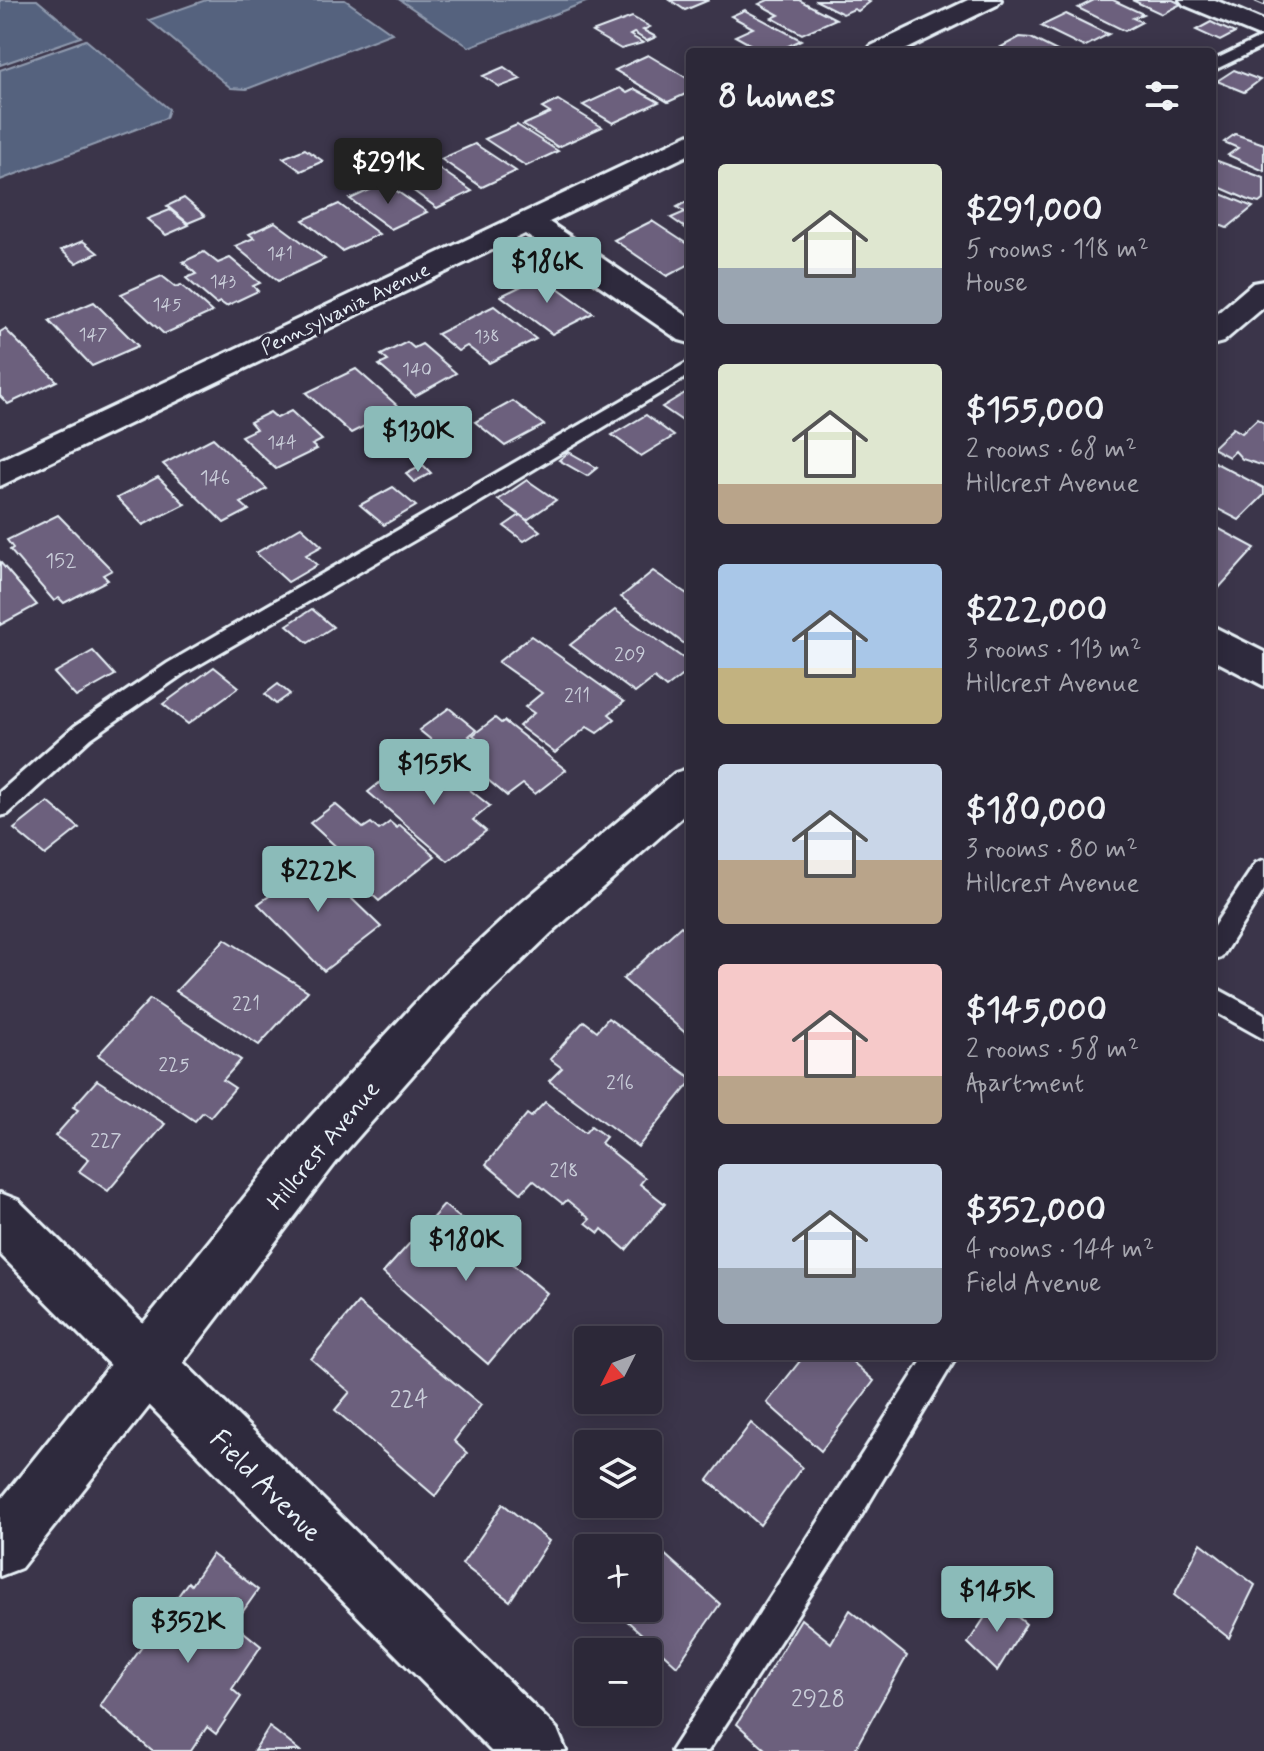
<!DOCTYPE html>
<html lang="en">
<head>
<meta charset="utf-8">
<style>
	:root { --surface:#2c2838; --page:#383443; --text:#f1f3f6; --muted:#a6a6ae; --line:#484453; --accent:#8bbbb9 }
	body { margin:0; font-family:Mynerve,sans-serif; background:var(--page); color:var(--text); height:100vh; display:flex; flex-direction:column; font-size:30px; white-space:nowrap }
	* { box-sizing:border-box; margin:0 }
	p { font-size:26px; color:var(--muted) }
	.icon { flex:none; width:44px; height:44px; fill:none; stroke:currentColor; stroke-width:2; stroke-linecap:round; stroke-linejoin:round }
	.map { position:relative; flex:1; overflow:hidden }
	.drawer { position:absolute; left:686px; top:48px; width:530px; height:1312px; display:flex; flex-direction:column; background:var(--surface); border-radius:8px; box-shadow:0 4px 20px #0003,0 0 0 2px var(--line) }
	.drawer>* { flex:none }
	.needle { width:52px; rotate:228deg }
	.fabs { position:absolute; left:574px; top:1326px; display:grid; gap:16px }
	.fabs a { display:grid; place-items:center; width:88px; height:88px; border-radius:8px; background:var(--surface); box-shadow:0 4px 20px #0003,0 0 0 2px var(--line); font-size:40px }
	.price { position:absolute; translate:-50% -68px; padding:0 18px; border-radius:8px; background:var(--accent); color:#111; font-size:26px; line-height:52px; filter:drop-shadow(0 2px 4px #0008) }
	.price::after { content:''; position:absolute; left:50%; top:48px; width:24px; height:18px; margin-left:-12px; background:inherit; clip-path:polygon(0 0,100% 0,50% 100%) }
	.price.current { background:#222; color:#fff }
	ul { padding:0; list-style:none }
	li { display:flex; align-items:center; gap:24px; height:200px; padding:0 32px }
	li span { display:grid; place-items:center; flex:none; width:224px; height:160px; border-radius:8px; color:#555 }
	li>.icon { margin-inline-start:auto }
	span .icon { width:96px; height:96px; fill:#fffc; stroke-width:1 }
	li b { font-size:34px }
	h2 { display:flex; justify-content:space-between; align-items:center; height:96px; padding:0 32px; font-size:34px }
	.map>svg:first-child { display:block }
	.water { fill:#55627e; stroke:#909baf; stroke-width:2 }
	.building { fill:#6c607d; stroke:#e8f1f8; stroke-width:2 }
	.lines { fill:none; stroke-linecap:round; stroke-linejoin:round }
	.lane-casing { stroke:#e8f1f8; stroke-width:6 }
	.street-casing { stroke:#e8f1f8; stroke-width:6 }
	.secondary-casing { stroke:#e8f1f8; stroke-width:6 }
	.lane { fill:#2f2a3d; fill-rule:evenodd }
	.street { fill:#2f2a3d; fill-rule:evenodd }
	.secondary { fill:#2f2a3d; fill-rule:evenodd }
	.rail-casing { stroke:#e8f1f8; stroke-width:6 }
	.rail { stroke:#2f2a3d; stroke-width:4; stroke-dasharray:12; stroke-linecap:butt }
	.labels { text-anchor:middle; stroke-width:7; stroke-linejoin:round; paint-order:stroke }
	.far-number-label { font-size:18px; fill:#c9cdd9 }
	.far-street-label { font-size:20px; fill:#e8f1f8; stroke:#2f2a3d }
	.number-label { font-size:20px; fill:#c9cdd9 }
	.street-label { font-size:24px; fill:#e8f1f8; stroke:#2f2a3d }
	.near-number-label { font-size:24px; fill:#c9cdd9 }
	.near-street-label { font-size:28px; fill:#e8f1f8; stroke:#2f2a3d }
</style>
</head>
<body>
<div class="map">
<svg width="1264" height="1751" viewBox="0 0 1264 1751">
	<rect width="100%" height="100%" fill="#3b354a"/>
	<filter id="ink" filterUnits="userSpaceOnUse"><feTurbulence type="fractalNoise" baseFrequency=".0125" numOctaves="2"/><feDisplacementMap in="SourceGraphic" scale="16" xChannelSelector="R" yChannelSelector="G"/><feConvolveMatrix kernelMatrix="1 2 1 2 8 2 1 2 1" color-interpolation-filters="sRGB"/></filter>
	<g filter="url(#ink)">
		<g class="water">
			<polygon points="0,0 37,0 81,37 0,65"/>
			<polygon points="206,0 345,0 392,33 247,89 231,88 149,20"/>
			<polygon points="400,0 591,0 469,47"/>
			<polygon points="86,40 169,109 166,118 0,180 0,70"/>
		</g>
		<g class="building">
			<polygon points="670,0 709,0 685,10"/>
			<polygon points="768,0 799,0 836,19 802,34 772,18 779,15 759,4"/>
			<polygon points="815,0 866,0 870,2 858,11 854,9 843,14"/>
			<polygon points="1094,0 1113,0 1143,14 1133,18 1142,22 1125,31 1078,8"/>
			<polygon points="1132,0 1173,0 1181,4 1162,14"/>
			<polygon points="745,10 746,11 801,40 776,52 764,52 735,36 753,28 731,16"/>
			<polygon points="1066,14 1103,32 1109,34 1084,47 1041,26"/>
			<polygon points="632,17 650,27 643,30 656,37 647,41 634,33 630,35 643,43 621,49 592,32"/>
			<polygon points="1211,22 1219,26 1235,33 1220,41 1196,30"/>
			<polygon points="1020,37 1031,38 1059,52 1004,52 1007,50 1001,47"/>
			<polygon points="648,55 690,80 690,92 668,102 615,70"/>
			<polygon points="504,67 521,79 500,87 483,76"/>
			<polygon points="1234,70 1260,80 1244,92 1217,81"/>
			<polygon points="620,88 627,93 635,89 659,102 613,123 583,105"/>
			<polygon points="558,100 602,127 558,147 523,125 550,113 542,108"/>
			<polygon points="517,125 558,151 526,166 485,139"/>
			<polygon points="1235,134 1264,144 1264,171 1228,155 1238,148 1224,142"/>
			<polygon points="475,144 516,171 482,187 441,159"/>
			<polygon points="305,149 323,161 301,171 283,158"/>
			<polygon points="1212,159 1264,178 1264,199 1259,203 1251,201 1212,184"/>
			<polygon points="431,163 472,191 437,208 396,178"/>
			<polygon points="385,183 427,212 391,229 350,199"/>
			<polygon points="1212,190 1253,207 1227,228 1212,222"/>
			<polygon points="184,198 205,216 188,223 167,206"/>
			<polygon points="690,200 690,231 671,218 685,212 677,207"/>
			<polygon points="339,204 379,234 342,251 303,220"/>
			<polygon points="170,210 189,225 166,235 147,219"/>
			<polygon points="652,221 690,246 690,264 667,276 614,240"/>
			<polygon points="275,222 325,259 278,281 235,246 254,238 249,234"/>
			<polygon points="83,241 98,253 76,263 61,250"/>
			<polygon points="204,252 218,263 230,258 260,283 253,286 258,291 226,306 220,302 216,304 186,278 196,274 183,262"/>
			<polygon points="162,276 176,287 181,285 212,312 164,334 121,294"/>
			<polygon points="542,276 544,278 593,313 552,334 501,296"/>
			<polygon points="94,302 138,346 92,366 49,321"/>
			<polygon points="494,306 536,339 489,363 467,346 458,351 437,334"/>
			<polygon points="5,329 57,381 8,404 0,396 0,332"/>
			<polygon points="407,342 414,348 422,344 456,373 415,396 379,365 388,361 381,355"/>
			<polygon points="356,369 400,408 351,433 306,393"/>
			<polygon points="690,390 690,426 662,407"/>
			<polygon points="513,401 544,425 505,446 475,422"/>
			<polygon points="291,411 322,440 312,445 317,449 276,469 241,436 256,429 250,422 270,412 277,418"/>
			<polygon points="646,415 674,436 641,456 612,435"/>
			<polygon points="1257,419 1264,423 1264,466 1242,459 1235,451 1229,457 1212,448 1233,428 1242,433"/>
			<polygon points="213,438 267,489 241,503 249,510 224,523 163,464"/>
			<polygon points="569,452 597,468 587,476 559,460"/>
			<polygon points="1212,461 1264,488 1264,495 1239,520 1212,506"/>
			<polygon points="423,465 431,473 414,482 406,474"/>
			<polygon points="158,477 185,504 143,525 117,498"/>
			<polygon points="527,480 556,500 527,520 498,500"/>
			<polygon points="393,487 416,506 384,525 360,505"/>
			<polygon points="58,515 112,570 103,575 108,580 64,603 59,598 54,601 10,550 13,548 7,540"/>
			<polygon points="520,515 540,531 524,541 504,526"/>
			<polygon points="1212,525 1255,548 1218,589 1212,586"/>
			<polygon points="301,527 322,546 306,555 317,565 288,582 256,553"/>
			<polygon points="0,562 37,605 0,625"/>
			<polygon points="653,571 690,596 690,648 621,597"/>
			<polygon points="312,609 333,627 308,643 287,625"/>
			<polygon points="615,610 690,663 690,669 666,688 654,678 635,693 570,645"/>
			<polygon points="531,636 624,702 609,714 615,719 597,733 587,727 555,753 519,726 534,713 525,707 542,693 498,662"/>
			<polygon points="93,651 115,675 76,697 54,673"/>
			<polygon points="214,667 239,687 188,724 163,704"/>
			<polygon points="278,684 290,694 276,704 265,694"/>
			<polygon points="449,708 476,730 469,736 473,739 451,756 419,730"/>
			<polygon points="495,718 501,723 504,721 566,770 535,794 523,784 507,796 458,755 478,739 473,735"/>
			<polygon points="429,757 490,806 473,820 486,831 448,861 368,792 389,775 396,782"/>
			<polygon points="48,802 79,828 45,855 14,829"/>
			<polygon points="335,804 363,828 371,823 379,830 390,822 397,828 400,825 435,856 379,901 344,869 353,862 310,823"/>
			<polygon points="298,861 308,870 316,864 381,927 324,971 258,904 279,889 271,880"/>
			<polygon points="681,926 690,934 690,1037 623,979"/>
			<polygon points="225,939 308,991 259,1045 176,991"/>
			<polygon points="150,999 241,1060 223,1080 235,1088 210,1117 203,1112 195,1121 98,1055"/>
			<polygon points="608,1018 690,1077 690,1083 638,1147 549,1081 562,1068 550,1059 573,1033 584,1021 597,1031"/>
			<polygon points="97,1080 165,1124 108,1191 79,1171 89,1159 55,1136 78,1110 73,1107"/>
			<polygon points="545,1102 585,1133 591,1126 606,1137 601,1143 645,1178 640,1184 665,1204 626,1250 602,1229 599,1233 586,1223 590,1219 567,1200 563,1204 533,1180 521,1193 486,1164 527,1114 531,1117"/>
			<polygon points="444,1205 490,1242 495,1237 518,1254 511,1263 547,1293 488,1364 383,1273"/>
			<polygon points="358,1303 481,1405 454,1441 467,1453 435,1496 335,1410 350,1392 311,1359"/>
			<polygon points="804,1356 846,1356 874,1381 821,1451 767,1403"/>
			<polygon points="751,1423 802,1467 760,1525 708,1480"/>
			<polygon points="503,1504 549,1541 510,1601 462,1564"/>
			<polygon points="652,1543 720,1604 677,1666 613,1608 648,1608 648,1548"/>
			<polygon points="1201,1543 1255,1585 1229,1638 1174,1595"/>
			<polygon points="212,1554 258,1590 234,1624 261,1646 232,1689 241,1697 216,1734 207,1727 191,1751 152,1751 100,1706 188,1582 191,1585"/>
			<polygon points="997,1599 1026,1624 997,1671 968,1643"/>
			<polygon points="850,1610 907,1656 854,1751 767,1751 737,1724 801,1619 831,1643"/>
			<polygon points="269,1727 276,1732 300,1751 254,1751"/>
		</g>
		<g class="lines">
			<g class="lane-casing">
				<g id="lane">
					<polygon points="1264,36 1264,46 1212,71 1212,61"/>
					<polygon points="690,361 690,375 458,515 183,674 91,738 8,814 0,816 0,792 75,726 168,663"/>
					<polygon points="1264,860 1264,890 1221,958 1212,961 1212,929 1256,863"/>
					<polygon points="1212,986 1264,1014 1264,1039 1212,1010"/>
					<polygon points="925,1356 957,1356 852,1531 708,1751 671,1751"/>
				</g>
			</g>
			<g class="street-casing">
				<g id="street">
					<polygon points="968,0 1001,0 997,5 901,52 867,52 871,46"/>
					<polygon points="1180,0 1215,0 1264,21 1264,38 1184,5"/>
					<polygon points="690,134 690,154 549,222 690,318 690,343 679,340 525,234 0,486 0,460"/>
					<polygon points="1212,626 1264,652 1264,686 1212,659"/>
					<polygon points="0,1193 18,1200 557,1729 566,1751 491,1751 0,1254"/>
				</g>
			</g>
			<g class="secondary-casing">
				<g id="secondary">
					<polygon points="1264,281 1264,307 1223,342 1212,345 1212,318 1253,283"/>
					<polygon points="690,768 690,810 551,933 463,1018 337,1161 166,1385 21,1568 0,1576 0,1501 301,1127 429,988 519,905 675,773"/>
				</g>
			</g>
			<use href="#lane" class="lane"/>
			<use href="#street" class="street"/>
			<use href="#secondary" class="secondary"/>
			<g class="rail-casing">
				<polyline id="rail" points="1257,0 1264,3"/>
			</g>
			<use href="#rail" class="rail"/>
		</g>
	</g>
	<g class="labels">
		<g class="far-number-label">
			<text x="280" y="259">141</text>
			<text x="223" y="287">143</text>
			<text x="167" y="310">145</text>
			<text x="93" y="340">147</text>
			<text x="487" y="342">138</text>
			<text x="417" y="375">140</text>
			<text x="282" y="448">144</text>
		</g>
		<g class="far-street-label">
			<text transform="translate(345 308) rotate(-26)" y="7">Pennsylvania Avenue</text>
		</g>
		<g class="number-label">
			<text x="215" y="484">146</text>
			<text x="61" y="567">152</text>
			<text x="630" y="661">209</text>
			<text x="577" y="702">211</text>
			<text x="246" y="1010">221</text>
			<text x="174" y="1071">225</text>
			<text x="620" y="1089">216</text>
			<text x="106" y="1147">227</text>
			<text x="564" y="1177">218</text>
		</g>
		<g class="street-label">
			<text transform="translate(323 1145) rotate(-50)" y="8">Hillcrest Avenue</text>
		</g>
		<g class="near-number-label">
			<text x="409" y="1407">224</text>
			<text x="818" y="1706">2928</text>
		</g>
		<g class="near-street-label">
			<text transform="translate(267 1485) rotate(45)" y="10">Field Avenue</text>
		</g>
	</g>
</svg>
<div class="fabs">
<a><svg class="needle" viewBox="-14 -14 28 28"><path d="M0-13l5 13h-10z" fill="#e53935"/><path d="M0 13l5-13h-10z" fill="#a6a6ae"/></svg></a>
<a><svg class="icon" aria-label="layers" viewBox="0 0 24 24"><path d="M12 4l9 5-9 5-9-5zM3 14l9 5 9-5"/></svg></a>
<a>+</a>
<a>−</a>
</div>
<b class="price current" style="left:388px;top:206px">$291K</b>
<b class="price" style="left:547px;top:305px">$186K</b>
<b class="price" style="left:418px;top:474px">$130K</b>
<b class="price" style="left:434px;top:807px">$155K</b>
<b class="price" style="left:318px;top:914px">$222K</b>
<b class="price" style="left:466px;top:1283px">$180K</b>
<b class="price" style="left:997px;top:1634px">$145K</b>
<b class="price" style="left:188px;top:1665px">$352K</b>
<section class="drawer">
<h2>8 homes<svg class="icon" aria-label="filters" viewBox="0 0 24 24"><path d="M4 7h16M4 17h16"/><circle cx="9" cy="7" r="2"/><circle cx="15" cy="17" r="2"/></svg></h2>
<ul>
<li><span style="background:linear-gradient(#dfe7d0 65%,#9aa5b1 0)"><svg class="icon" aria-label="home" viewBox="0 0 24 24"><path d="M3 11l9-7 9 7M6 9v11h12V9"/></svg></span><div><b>$291,000</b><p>5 rooms · 118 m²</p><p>House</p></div></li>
<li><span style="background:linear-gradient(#dfe7d0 75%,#b9a48a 0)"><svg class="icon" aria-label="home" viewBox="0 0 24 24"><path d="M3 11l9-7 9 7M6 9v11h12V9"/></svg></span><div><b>$155,000</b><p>2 rooms · 68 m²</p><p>Hillcrest Avenue</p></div></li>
<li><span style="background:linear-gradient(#a9c7e8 65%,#c2b280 0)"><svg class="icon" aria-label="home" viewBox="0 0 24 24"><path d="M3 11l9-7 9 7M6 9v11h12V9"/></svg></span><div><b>$222,000</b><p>3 rooms · 113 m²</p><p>Hillcrest Avenue</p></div></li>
<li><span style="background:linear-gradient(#c9d6e8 60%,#b9a48a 0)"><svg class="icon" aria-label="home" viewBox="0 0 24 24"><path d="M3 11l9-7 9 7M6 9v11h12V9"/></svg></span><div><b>$180,000</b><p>3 rooms · 80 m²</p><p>Hillcrest Avenue</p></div></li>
<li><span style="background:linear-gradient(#f6c9c9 70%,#b9a48a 0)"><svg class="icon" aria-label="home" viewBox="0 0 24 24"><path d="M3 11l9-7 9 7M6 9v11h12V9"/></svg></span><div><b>$145,000</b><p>2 rooms · 58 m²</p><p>Apartment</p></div></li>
<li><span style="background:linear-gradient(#c9d6e8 65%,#9aa5b1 0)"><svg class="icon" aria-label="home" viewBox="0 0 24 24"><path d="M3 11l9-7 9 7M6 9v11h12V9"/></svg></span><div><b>$352,000</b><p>4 rooms · 144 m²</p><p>Field Avenue</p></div></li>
</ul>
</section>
</div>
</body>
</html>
